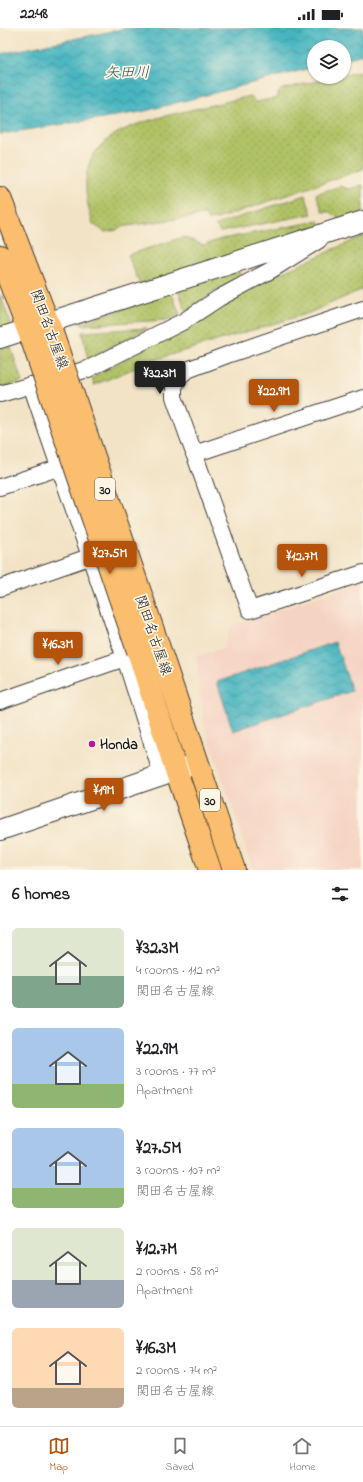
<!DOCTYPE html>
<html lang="en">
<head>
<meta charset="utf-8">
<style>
	:root { --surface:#fff; --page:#f2f2f2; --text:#202124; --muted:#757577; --line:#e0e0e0; --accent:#b45309 }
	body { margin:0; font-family:"Indie Flower","Klee One",sans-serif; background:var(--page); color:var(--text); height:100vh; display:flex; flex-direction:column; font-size:15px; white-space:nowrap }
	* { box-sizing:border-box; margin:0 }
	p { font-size:13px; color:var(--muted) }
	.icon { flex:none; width:22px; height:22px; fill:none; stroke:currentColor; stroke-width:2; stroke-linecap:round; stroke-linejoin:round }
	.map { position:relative; height:842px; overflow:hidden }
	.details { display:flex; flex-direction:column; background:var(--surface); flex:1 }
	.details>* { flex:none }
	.buttons { position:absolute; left:307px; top:12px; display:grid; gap:8px }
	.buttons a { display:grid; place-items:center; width:44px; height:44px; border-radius:50%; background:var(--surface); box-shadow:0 1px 3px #0004; font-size:20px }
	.price { position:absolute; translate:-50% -34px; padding:0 9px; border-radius:4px; background:var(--accent); color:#fff; font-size:13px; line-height:26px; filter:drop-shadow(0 1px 2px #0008) }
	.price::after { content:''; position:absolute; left:50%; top:24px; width:12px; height:9px; margin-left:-6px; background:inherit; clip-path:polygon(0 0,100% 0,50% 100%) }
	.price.on { background:#222; color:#fff }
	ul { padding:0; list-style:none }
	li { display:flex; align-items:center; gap:12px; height:100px; padding:0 12px }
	li span { display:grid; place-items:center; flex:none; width:112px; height:80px; border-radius:6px; color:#555 }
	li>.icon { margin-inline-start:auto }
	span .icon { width:48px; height:48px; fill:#fffc; stroke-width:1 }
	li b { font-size:17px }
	h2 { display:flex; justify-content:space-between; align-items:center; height:48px; padding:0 12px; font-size:17px }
	.status { display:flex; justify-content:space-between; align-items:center; height:28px; padding:0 20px; background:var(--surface); direction:ltr }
	.status svg { height:11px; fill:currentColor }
	.tab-bar { display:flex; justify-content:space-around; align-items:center; height:56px; border-top:1px solid var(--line); background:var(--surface); font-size:11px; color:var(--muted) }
	.tab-bar a { display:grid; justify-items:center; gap:2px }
	.tab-bar .on { color:var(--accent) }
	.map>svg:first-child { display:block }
	.built { fill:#f5d3c2 }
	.grass { fill:url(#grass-dots); stroke:#666f41 }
	.water { fill:url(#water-waves); stroke:#31686e }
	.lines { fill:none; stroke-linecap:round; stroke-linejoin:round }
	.minor-casing { stroke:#3c3a36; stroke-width:18 }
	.tertiary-casing { stroke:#3c3a36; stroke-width:22 }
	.primary-casing { stroke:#3c3a36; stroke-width:24 }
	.minor { stroke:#fff; stroke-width:16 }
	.tertiary { stroke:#fff; stroke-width:20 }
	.primary { stroke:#fbbd6e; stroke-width:22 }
	.primary-bridge-casing { stroke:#3c3a36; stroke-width:24; stroke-linecap:butt }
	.primary-bridge { stroke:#fbbd6e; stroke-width:22 }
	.poi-dot { fill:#b5179e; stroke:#fcf5e5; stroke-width:1.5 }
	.labels { text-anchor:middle; stroke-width:3.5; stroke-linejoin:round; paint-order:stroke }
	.shield { fill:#fcf5e5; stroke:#5f5d58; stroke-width:1 }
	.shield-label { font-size:13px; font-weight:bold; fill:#1c1c1c }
	.street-label { font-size:14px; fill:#1c1c1c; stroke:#fcf5e5 }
	.poi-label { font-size:14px; font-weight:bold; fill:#1c1c1c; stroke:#fcf5e5; text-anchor:start }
	.water-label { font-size:15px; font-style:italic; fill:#2d595e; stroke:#fcf5e5 }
</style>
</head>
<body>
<div class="status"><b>22:48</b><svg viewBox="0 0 49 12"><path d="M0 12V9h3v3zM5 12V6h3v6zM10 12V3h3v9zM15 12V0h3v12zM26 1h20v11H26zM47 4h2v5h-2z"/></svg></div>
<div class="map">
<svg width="363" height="842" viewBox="0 0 363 842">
	<defs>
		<pattern id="grass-dots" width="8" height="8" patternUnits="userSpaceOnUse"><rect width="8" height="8" fill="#b0c266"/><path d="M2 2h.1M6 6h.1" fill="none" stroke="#97a658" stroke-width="1.8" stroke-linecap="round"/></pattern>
		<pattern id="water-waves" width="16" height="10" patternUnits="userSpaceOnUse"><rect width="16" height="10" fill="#46b5c0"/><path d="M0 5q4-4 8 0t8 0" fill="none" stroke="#3a929b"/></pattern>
	</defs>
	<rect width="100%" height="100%" fill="#fcf5e5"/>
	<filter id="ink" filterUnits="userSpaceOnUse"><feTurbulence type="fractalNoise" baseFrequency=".025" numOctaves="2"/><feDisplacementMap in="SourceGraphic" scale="8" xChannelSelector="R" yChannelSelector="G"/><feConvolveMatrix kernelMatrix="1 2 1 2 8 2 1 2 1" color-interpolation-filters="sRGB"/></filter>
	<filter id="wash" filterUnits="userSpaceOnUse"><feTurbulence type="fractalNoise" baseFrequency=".012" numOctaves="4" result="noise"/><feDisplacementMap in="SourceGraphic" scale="16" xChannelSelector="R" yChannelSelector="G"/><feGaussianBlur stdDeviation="0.9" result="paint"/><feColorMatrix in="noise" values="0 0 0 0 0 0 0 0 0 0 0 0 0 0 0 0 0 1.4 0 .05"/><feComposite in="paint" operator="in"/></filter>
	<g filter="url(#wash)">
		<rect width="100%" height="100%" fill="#f2e3c6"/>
		<polygon class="built" points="363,553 363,842 253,842 203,692 196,628 224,620 231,598"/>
		<g class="grass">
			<path d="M363,43v98l-146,50 -9,1 -3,-5 -85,12 -3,3 -12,2 -12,-8c-25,-78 19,-96 85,-111 24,-6 48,-11 72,-17l5,6 23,-4v-5l4,-4 54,-12h8v-2z"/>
			<polygon points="363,157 363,186 340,193 331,184 323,184 316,166 340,158 349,161"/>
			<polygon points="305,167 312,186 220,204 216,197"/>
			<polygon points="319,193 321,199 140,257 128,227 183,209 204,217 221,211"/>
			<polygon points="363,208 363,261 309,285 157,331 94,357 92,351 94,349 270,250"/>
			<polygon points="239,243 242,250 212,265 186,284 178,261"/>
			<polygon points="171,264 180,287 166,292 81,297 81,295"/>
			<polygon points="0,267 12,298 0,302"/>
			<polygon points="147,300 88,332 82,304"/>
			<polygon points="10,317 22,354 0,360 0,320"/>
		</g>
		<g class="water">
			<polygon points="127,0 363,0 363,26 344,31 344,19 314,19 314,39 141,84 0,106 0,26"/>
			<polygon points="335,614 352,663 233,703 217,654"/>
		</g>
	</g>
	<g filter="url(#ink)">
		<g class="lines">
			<g class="minor-casing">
				<g id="minor">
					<polyline points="363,281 227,327 187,342 180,348 174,359 174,369 250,582 363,545"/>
					<polyline points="31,357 125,630 162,747"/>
					<polyline points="0,366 88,341 184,293 219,270 271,242 319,212"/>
					<polyline points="194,426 363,370"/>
					<polyline points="0,459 58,440"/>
					<polyline points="0,560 89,529"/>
					<polyline points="0,673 125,630"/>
				</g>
			</g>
			<g class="tertiary-casing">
				<g id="tertiary">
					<polyline points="0,310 363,193"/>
					<polyline points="0,802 191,737"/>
				</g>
			</g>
			<g class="primary-casing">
				<g id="primary">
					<polyline points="0,170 52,305"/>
					<polyline points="0,228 32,312"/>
					<polyline points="158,617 234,842"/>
					<polyline points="138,623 176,742 210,842"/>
				</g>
			</g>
			<use href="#minor" class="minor"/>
			<use href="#tertiary" class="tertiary"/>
			<use href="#primary" class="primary"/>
			<g class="primary-bridge-casing">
				<g id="primary-bridge">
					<polyline points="52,305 158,617"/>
					<polyline points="32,312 138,623"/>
				</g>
			</g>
			<use href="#primary-bridge" class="primary-bridge"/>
		</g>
	</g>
	<circle class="poi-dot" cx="92" cy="716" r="4"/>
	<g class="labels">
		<g class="shield">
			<rect x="95" y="450" width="20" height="22" rx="3"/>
			<rect x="200" y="761" width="20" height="22" rx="3"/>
		</g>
		<g class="shield-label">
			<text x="105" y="466">30</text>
			<text x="210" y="777">30</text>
		</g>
		<g class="street-label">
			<text transform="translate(50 301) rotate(70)" y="5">関田名古屋線</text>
			<text transform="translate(154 607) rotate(71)" y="5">関田名古屋線</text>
		</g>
		<g class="poi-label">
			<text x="100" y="721">Honda</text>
		</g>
		<g class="water-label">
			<text x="127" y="49">矢田川</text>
		</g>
	</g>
</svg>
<div class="buttons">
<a><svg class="icon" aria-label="layers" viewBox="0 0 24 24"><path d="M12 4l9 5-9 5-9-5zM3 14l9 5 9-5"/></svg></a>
</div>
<b class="price on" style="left:160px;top:367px">¥32.3M</b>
<b class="price" style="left:274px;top:385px">¥22.9M</b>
<b class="price" style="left:110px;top:547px">¥27.5M</b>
<b class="price" style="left:302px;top:550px">¥12.7M</b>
<b class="price" style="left:58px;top:638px">¥16.3M</b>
<b class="price" style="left:104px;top:784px">¥19M</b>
</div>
<section class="details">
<h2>6 homes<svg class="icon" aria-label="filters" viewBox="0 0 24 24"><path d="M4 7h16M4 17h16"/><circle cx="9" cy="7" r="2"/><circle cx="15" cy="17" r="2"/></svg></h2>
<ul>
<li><span style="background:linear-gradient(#dfe7d0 60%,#7fa58c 0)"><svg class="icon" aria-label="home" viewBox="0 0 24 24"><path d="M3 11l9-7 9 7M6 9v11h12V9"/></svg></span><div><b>¥32.3M</b><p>4 rooms · 112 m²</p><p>関田名古屋線</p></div></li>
<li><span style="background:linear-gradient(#a9c7e8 70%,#8fb573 0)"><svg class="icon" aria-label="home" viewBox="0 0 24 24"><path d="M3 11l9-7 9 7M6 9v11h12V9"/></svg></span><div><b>¥22.9M</b><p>3 rooms · 77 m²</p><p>Apartment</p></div></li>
<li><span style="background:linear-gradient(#a9c7e8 75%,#8fb573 0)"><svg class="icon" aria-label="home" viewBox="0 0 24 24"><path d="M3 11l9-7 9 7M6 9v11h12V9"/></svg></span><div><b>¥27.5M</b><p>3 rooms · 107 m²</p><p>関田名古屋線</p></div></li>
<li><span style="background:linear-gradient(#dfe7d0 65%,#9aa5b1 0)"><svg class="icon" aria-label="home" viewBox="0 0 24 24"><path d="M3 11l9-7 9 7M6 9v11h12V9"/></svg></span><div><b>¥12.7M</b><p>2 rooms · 58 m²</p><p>Apartment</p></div></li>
<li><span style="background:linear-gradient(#ffd9b3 75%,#b9a48a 0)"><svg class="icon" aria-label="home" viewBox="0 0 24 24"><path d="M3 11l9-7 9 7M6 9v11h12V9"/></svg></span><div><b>¥16.3M</b><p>2 rooms · 74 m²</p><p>関田名古屋線</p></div></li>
</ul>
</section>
<nav class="tab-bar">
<a class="on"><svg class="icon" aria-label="map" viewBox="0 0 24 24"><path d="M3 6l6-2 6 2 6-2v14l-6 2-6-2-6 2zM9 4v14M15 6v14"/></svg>Map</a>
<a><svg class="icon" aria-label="saved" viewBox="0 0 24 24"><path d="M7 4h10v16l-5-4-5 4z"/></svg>Saved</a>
<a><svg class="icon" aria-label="home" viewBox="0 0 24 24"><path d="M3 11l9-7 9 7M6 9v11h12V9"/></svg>Home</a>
</nav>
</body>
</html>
